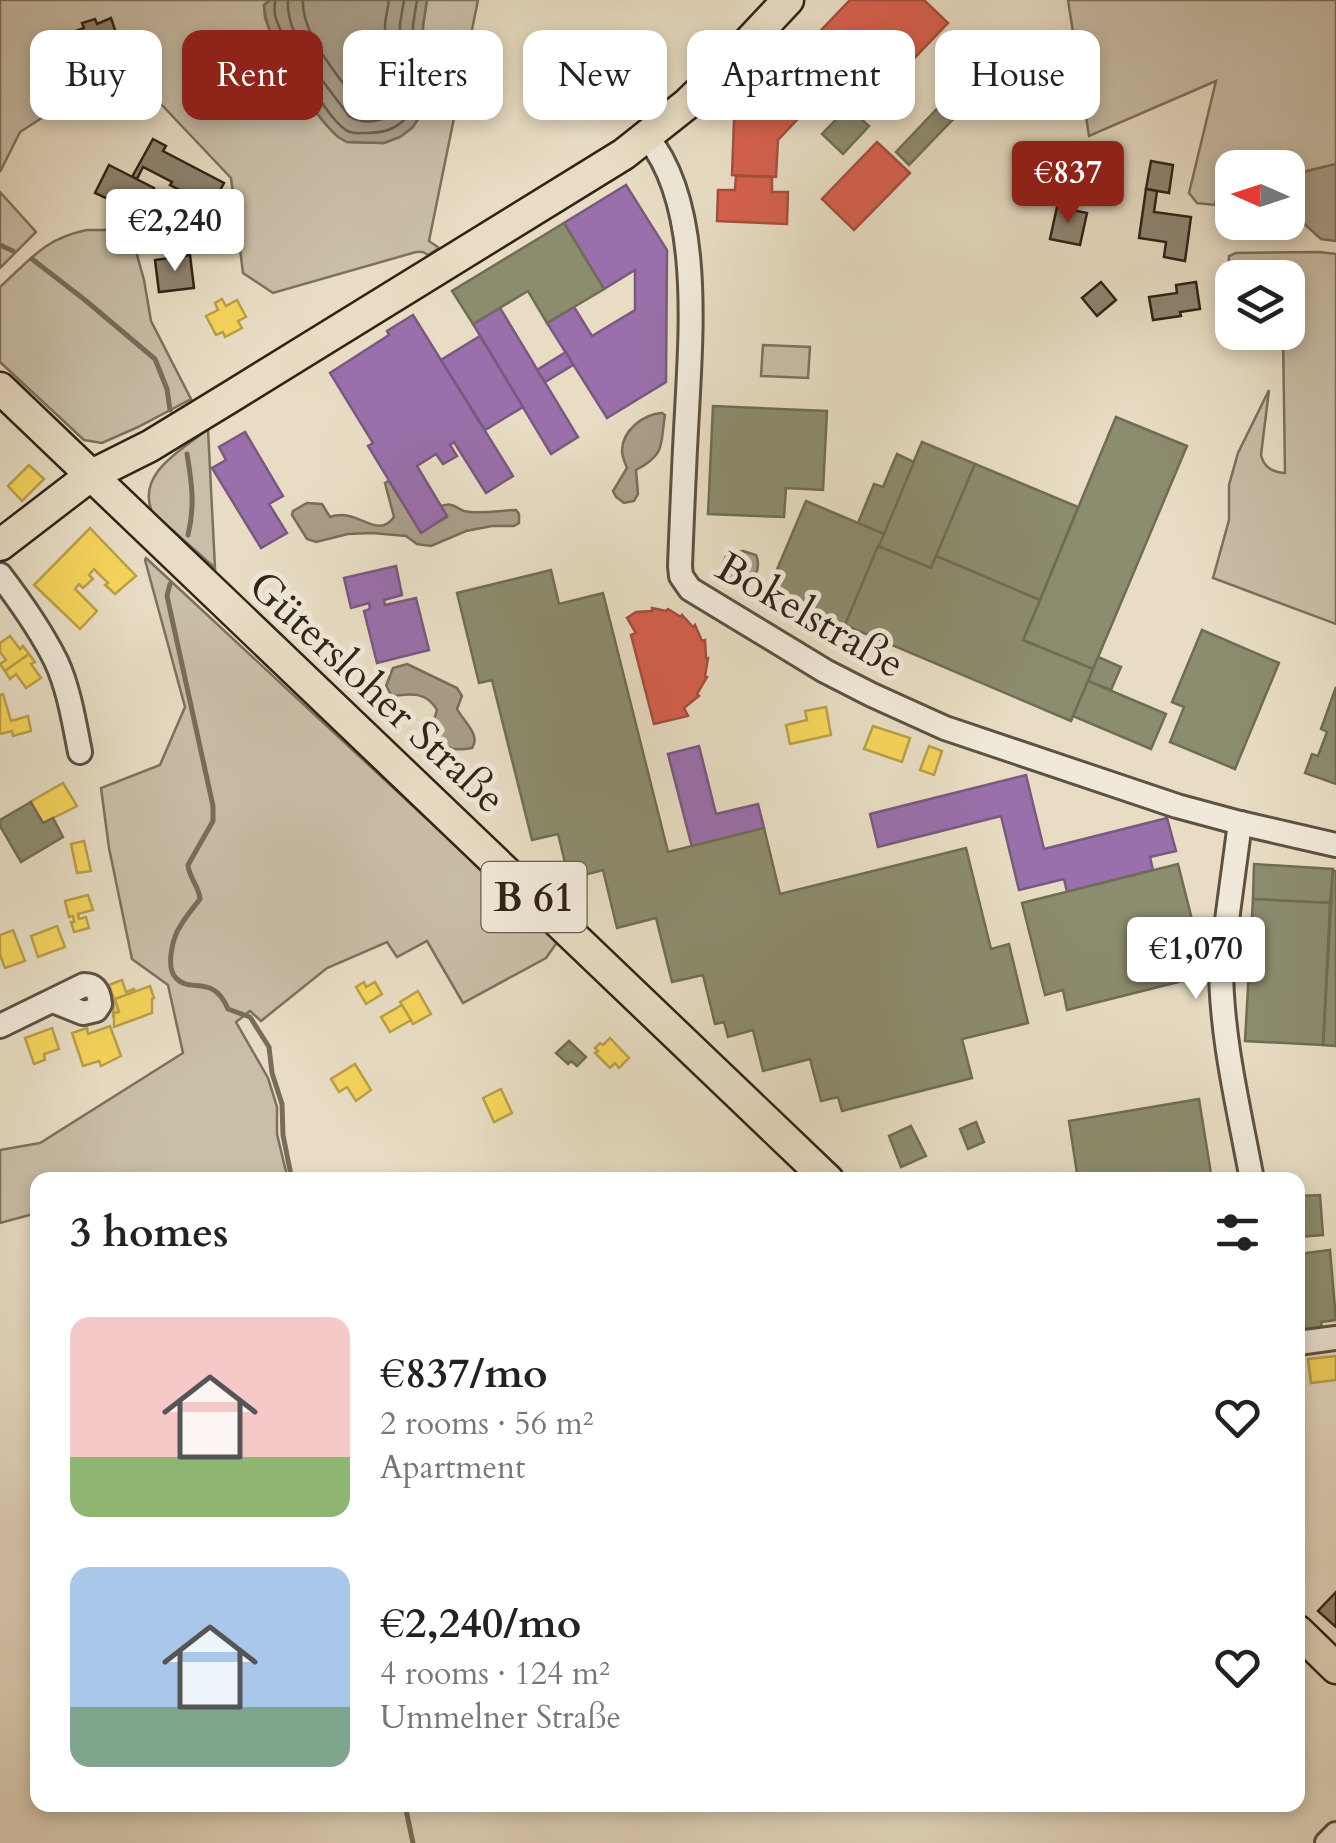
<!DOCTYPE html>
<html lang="en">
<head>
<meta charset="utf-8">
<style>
	:root { --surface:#fff; --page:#f2f2f2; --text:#222; --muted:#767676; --accent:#8f2418 }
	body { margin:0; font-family:Cardo,serif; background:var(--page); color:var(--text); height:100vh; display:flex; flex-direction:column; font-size:38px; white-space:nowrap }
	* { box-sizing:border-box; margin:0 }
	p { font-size:32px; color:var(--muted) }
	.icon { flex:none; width:55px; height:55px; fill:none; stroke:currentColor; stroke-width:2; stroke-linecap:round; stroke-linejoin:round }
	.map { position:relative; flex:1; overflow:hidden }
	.details { position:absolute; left:30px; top:1172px; width:1275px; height:640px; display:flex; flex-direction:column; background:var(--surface); border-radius:20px; box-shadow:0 5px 15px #0003 }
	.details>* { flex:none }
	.banner { position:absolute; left:30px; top:30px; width:1278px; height:90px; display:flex; gap:20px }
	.needle { width:65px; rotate:273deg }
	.controls { position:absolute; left:1215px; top:150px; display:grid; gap:20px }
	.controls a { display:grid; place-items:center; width:90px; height:90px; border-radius:20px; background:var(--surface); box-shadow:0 5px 15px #0003; font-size:50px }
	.price { position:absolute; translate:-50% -85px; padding:0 22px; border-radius:10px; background:#fff; color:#222; font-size:32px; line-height:65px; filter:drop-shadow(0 2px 5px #0008) }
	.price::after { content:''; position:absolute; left:50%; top:60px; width:30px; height:22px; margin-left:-15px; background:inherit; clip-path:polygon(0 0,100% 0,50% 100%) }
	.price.current { background:var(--accent); color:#fff }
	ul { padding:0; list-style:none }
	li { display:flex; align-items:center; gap:30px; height:250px; padding:0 40px }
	li span { display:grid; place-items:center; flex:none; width:280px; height:200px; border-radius:20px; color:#555 }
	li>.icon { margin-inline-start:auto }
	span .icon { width:120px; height:120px; fill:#fffc; stroke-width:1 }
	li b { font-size:42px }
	h2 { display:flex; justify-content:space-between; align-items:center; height:120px; padding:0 40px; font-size:42px }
	.chip { padding:0 35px; border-radius:20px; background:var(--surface); box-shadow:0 5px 15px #0003; font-size:35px; line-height:90px }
	.chip.current { background:var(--accent); color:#fff }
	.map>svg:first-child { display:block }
	.green { fill:#c9bea7; stroke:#7c715f; stroke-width:2.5 }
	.water { fill:#a99e89; stroke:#786d5b; stroke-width:2.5 }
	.homes { fill:#f6d55c; stroke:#baa047; stroke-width:2.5 }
	.shops { fill:#d6604d; stroke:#a44e3d; stroke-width:2.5 }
	.offices { fill:#9970ab; stroke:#79597f; stroke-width:2.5 }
	.industry { fill:#8c8c6e; stroke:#706d54; stroke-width:2.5 }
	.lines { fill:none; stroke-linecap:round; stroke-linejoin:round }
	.shore { stroke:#6c6150; stroke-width:2.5 }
	.stream { stroke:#786d5b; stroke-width:5 }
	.building { fill:#8f8471; stroke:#2f2417; stroke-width:2.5 }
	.minor-casing { stroke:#5d5242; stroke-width:28 }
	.major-casing { stroke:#2f2417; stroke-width:35 }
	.minor { stroke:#f0e9d9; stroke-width:22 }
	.major { stroke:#e8ddc4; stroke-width:30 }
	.labels { text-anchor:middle; stroke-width:10; stroke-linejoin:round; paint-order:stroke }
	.shield { fill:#f0e9d9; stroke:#695f51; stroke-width:2.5 }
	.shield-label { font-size:40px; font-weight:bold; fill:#2f2417 }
	.street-label { font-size:42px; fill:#2f2417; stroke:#f0e9d9 }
</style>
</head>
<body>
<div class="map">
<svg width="1336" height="1843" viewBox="0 0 1336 1843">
	<rect width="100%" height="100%" fill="#e8ddc4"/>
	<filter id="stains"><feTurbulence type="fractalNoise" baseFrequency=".002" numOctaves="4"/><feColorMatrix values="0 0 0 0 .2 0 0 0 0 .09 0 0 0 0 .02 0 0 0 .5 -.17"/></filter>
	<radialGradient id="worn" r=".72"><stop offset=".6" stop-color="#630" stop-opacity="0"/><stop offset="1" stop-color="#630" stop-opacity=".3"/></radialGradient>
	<g class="green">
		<polygon points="0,0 270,0 264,5 265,18 278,50 296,82 332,131 347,142 384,143 400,137 412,128 422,113 423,25 427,0 478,0 429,241 439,248 428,255 423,252 416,252 273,293 243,273 231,178 124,65 20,132 0,172"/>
		<polygon points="1068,0 1336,0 1336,164 1303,172 1288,183 1288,168 1232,168 1232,179 1220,178 1215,205 1197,203 1189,193 1216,81 1089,136"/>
		<polygon points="0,192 36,232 0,268"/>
		<path d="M87,230h43l14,50 7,41 40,78 -53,28 -36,16 -18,-3 -84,-78v-75c30,-27 45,-49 87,-57z"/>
		<path d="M1319,252l17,2v370l-123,-46 16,-58v-35l9,-32 31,-63 -8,65c3,13 12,17 24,18l-2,-140 5,-1v-54h-56v2l-4,-10 1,-14 7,-3z"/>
		<polygon points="763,345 810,347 808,378 761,376"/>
		<path d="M208,429l7,139 -63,-56c-16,-39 30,-62 56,-83z"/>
		<polygon points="146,558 558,941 546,958 463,1003 427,941 397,957 387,942 327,968 261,1021 250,1011 236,1022 268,1078 277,1107 277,1134 288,1180 38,1180 37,1213 0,1223 0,1150 40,1143 183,1053 168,985 132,959 109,848 101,788 160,765 185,707 145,560"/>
	</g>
	<g class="water">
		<path d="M270,0h157l-4,25 -1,88 -10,15 -12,9 -16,6 -37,-1 -9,-5c-27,-25 -72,-95 -74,-132z"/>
		<polygon points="1336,164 1336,241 1321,239 1300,220 1288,214 1288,183 1303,172"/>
		<path d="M662,413l3,2c-5,28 2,39 -29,55l2,24 -4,7 -10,2 -8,-6 -3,-6 14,-23c-2,-6 -5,-11 -5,-17 0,-21 22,-37 40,-38z"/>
		<path d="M389,481l32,51 26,-15 -6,-11c13,-4 12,1 23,5 17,4 36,-1 52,-1l3,4v9l-5,3h-22l-26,5 -35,15 -14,-2 -11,-8 -34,-3 -24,1 -32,8 -9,-3 -15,-24 1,-4 14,-8 15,1 8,13c28,-10 47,24 64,0l-9,-34z"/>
		<path d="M743,551l13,4c5,11 0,24 -10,30 -13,0 -22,-6 -24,-19l5,-12z"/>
		<path d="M407,664l50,24 5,8 -5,13c7,13 24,26 15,39 -18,3 -27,2 -39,-13v-12l4,-13c-10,-18 -26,-17 -45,-14l-6,-10 7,-18z"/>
	</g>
	<g class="homes">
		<polygon points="222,299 226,306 237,300 246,317 238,321 242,328 225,337 223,332 216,335 206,316 218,310 215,303"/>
		<polygon points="29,465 44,479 22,501 8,486"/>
		<polygon points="90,528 136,576 115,594 105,585 108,583 94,569 89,575 93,579 83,588 79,584 75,589 97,611 80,629 34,585"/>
		<polygon points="10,636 20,649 23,646 29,654 5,671 0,664 6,660 0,652 0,643"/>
		<polygon points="29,654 35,662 31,664 41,678 26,688 16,674 10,679 5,671"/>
		<polygon points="3,694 11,721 28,716 31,731 13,736 12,731 0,734 0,695"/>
		<polygon points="826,707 831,735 790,744 786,725 807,720 805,711"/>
		<polygon points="873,726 910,738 902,762 864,749"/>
		<polygon points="929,746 942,751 934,775 920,770"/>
		<polygon points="63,783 77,806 43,823 30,802"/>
		<polygon points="84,841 91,871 77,873 71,844"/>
		<polygon points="88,895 93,910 78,914 79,919 86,917 89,928 74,932 71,922 74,922 73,916 69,917 65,901"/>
		<polygon points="57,926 65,947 38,957 31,936"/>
		<polygon points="13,930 25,961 5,968 0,955 0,935"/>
		<polygon points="122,980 126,992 134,989 135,992 115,999 119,1012 114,1013 113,1018 114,999 109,985"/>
		<polygon points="364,982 366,987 375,982 382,994 366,1004 356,987"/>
		<polygon points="150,986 154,998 152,999 152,1013 114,1027 114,1013 119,1012 115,999"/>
		<polygon points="418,991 431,1014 413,1024 400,1002"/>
		<polygon points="402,1005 411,1020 390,1032 381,1017"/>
		<polygon points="110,1026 121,1056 101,1066 99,1061 83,1066 72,1033 87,1028 88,1034"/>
		<polygon points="52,1028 59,1049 44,1054 45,1060 34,1064 25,1038"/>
		<polygon points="610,1038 629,1058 619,1068 615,1063 610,1068 595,1053 598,1051 595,1048 600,1043 603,1045"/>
		<polygon points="355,1064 371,1090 356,1101 347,1087 339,1092 331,1079"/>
		<polygon points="501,1089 512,1113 494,1122 483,1098"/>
		<polygon points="1336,1356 1336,1380 1311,1383 1308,1359"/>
	</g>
	<g class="shops">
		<polygon points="850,0 924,0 948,23 878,96 848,66 778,140 776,177 732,175 734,121"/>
		<polygon points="877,142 910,173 854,230 822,199"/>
		<polygon points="736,176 772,177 772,192 788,192 787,224 717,221 718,190 735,190"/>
		<polygon points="652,608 666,611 668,609 681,617 682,615 693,627 695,625 702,641 705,640 706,658 708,658 705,676 707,677 697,694 699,696 684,708 688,716 654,724 631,635 636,633 627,618 636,612 652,611"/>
	</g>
	<g class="offices">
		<polygon points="626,185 667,250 666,382 607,418 547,323 574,307 592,336 635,310 635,270 604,289 564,223"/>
		<polygon points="500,308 578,437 551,454 473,324"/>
		<polygon points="413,315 513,476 486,493 454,442 450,445 457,456 443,464 436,454 417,466 447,516 421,533 368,446 373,443 330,373 389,335 387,331"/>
		<polygon points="480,336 523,407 485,430 441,360"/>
		<polygon points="566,352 573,365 545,382 537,370"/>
		<polygon points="245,432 283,496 269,504 287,533 261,548 212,468 226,460 219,447"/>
		<polygon points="396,566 402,595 384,600 385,605 416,598 429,650 377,663 364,611 370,609 369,603 351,608 344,578"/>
		<polygon points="699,746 716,814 758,804 764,828 692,847 668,754"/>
		<polygon points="1026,775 1044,849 1167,818 1176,851 1150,857 1153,870 1067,892 1064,879 1019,890 1001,816 878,847 870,814"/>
	</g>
	<g class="industry">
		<polygon points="949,96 963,109 909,165 896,152"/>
		<polygon points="848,107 869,126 843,154 822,134"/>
		<polygon points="564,223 604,289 547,323 528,291 473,324 452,291"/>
		<polygon points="713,406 827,411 823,490 786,488 784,517 708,514"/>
		<polygon points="1116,417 1187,446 1093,669 1023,640"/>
		<polygon points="922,442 975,464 931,568 878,546"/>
		<polygon points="897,454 914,462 884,534 858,523 874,484 883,487"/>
		<polygon points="975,464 1078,507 1040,600 936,556"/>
		<polygon points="806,501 884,534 845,625 767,593"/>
		<polygon points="878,546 931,568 936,556 1040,600 1023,640 1093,669 1071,721 845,625"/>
		<polygon points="551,570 559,604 603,593 668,852 764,828 780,894 966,848 991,949 1009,944 1028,1023 962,1039 972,1078 842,1111 838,1097 821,1101 810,1059 763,1071 753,1030 728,1037 724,1022 715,1024 703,975 672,982 656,918 617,928 603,870 569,879 558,834 532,840 492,680 479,683 457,593"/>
		<polygon points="1202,630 1279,663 1235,769 1170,742 1184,707 1172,702"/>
		<polygon points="1098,657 1121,667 1111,690 1088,681"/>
		<polygon points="1088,681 1166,714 1151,749 1073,716"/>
		<polygon points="1336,687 1336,784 1305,773 1312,754 1318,756 1327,732 1321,729"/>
		<polygon points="31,802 43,823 53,818 63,837 21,862 0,826 0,820"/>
		<polygon points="1178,864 1206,975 1067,1010 1063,990 1045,995 1022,903"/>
		<polygon points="1254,864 1333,869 1330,903 1253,899"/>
		<polygon points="1333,871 1336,871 1336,1046 1323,1045"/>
		<polygon points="1253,899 1330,903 1323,1045 1245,1041"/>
		<polygon points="569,1041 586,1057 577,1066 571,1061 568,1064 556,1053"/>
		<polygon points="1199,1099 1212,1180 1078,1180 1069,1121"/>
		<polygon points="976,1122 984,1142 968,1149 960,1129"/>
		<polygon points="911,1126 926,1156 901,1167 889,1136"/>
		<polygon points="1320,1195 1323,1235 1298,1237 1298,1196"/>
		<polygon points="1330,1250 1336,1320 1321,1322 1322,1327 1305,1329 1304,1324 1298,1325 1298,1307 1302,1306 1298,1254"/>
	</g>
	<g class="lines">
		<g class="shore">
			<path d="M275,0c0,5 -1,10 0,15 5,22 55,111 75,117 5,2 11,1 16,1 21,0 34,-5 46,-23l1,-85 4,-25"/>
			<path d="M288,0c-3,38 39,86 61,116 15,10 40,6 50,-10l1,-82 4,-24"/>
			<path d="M303,0c-2,34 36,77 56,104l19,1 7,-5v-77l4,-23"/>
		</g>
		<g class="stream">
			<polyline points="0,245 13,251"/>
			<polyline points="32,259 85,300 155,359 167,389 170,410"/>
			<path d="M187,454c5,29 8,53 1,81"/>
			<path d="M170,584l-3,12 46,210v15l-25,44c1,13 11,21 12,34 -6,8 -14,17 -19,26 -8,11 -16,42 -5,53 14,16 37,-5 52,31l22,8 19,30 3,26 10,31 1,31 9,45"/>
			<polyline points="405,1805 413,1843"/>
		</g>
	</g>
	<g class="building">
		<polygon points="111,18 116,33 75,47 70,33 84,28 82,23 95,19 97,24"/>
		<polygon points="153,139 166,146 163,151 224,183 217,196 226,200 220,211 170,185 172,182 143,167 137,179 132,177"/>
		<polygon points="1151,161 1173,165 1169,193 1146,189"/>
		<polygon points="109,165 154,188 140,214 95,193"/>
		<polygon points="1222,179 1232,180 1232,208 1218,206"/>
		<polygon points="1146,189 1157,191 1154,212 1191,217 1185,261 1164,257 1166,242 1139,238"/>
		<polygon points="1057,207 1087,213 1080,245 1050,239"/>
		<polygon points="190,255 194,288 159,292 155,260"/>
		<polygon points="1101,282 1116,300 1097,316 1082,298"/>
		<polygon points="1196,282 1200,309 1180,312 1181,316 1153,320 1149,297 1177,293 1176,285"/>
		<polygon points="1336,1592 1336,1627 1318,1611"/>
	</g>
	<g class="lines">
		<g class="minor-casing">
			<g id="minor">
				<path d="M647,137c55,66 44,194 40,275 -3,51 -5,102 -7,154l1,10 9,13 135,82 47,24 73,33 232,78 63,17 96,22"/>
				<path d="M0,575c20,26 41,56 56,86 13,28 18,61 24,91"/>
				<path d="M1240,823l-19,142c0,73 18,144 31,215"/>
				<path d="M0,1026l84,-41c12,0 15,8 16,19l-4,6 -13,3 -30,-12"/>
				<polyline points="1298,1343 1336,1338"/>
				<polyline points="1327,1843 1336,1834"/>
			</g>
		</g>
		<g class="major-casing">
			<g id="major">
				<polyline points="0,388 828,1180"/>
				<polyline points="0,545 90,476 150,446 232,396 624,154 687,104 728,64 788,0"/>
				<polyline points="1298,1631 1336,1668"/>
			</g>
		</g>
		<use href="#minor" class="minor"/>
		<use href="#major" class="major"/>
	</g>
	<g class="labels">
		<rect class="shield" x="481.5" y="862" width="105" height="70" rx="8"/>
		<g class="shield-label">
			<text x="534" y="911">B 61</text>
		</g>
		<g class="street-label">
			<text transform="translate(811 614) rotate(30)" y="15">Bokelstraße</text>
			<text transform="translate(378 691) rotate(43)" y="15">Gütersloher Straße</text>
		</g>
	</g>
	<rect width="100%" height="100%" filter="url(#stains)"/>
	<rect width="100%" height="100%" fill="url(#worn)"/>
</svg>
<div class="controls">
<a><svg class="needle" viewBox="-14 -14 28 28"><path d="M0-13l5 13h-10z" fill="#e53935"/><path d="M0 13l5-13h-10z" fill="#767676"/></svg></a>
<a><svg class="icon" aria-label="layers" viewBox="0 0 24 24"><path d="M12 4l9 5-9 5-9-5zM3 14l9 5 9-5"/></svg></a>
</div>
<b class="price current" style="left:1068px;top:226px">€837</b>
<b class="price" style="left:175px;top:274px">€2,240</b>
<b class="price" style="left:1196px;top:1002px">€1,070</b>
<div class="banner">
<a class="chip">Buy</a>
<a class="chip current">Rent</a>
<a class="chip">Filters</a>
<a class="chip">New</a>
<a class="chip">Apartment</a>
<a class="chip">House</a>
</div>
<section class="details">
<h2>3 homes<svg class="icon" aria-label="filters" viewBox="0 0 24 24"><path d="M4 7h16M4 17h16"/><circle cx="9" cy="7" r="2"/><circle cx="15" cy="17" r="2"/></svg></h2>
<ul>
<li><span style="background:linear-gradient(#f6c9c9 70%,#8fb573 0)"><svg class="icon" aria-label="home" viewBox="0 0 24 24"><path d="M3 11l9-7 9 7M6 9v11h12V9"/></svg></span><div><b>€837/mo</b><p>2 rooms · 56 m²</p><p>Apartment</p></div><svg class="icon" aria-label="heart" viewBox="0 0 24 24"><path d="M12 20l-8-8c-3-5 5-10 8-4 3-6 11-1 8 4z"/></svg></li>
<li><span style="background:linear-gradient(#a9c7e8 70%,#7fa58c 0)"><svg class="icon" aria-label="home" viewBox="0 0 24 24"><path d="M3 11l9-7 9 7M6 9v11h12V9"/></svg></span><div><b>€2,240/mo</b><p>4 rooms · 124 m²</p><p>Ummelner Straße</p></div><svg class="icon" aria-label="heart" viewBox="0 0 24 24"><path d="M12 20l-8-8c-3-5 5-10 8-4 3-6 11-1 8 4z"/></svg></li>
</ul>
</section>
</div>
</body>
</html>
